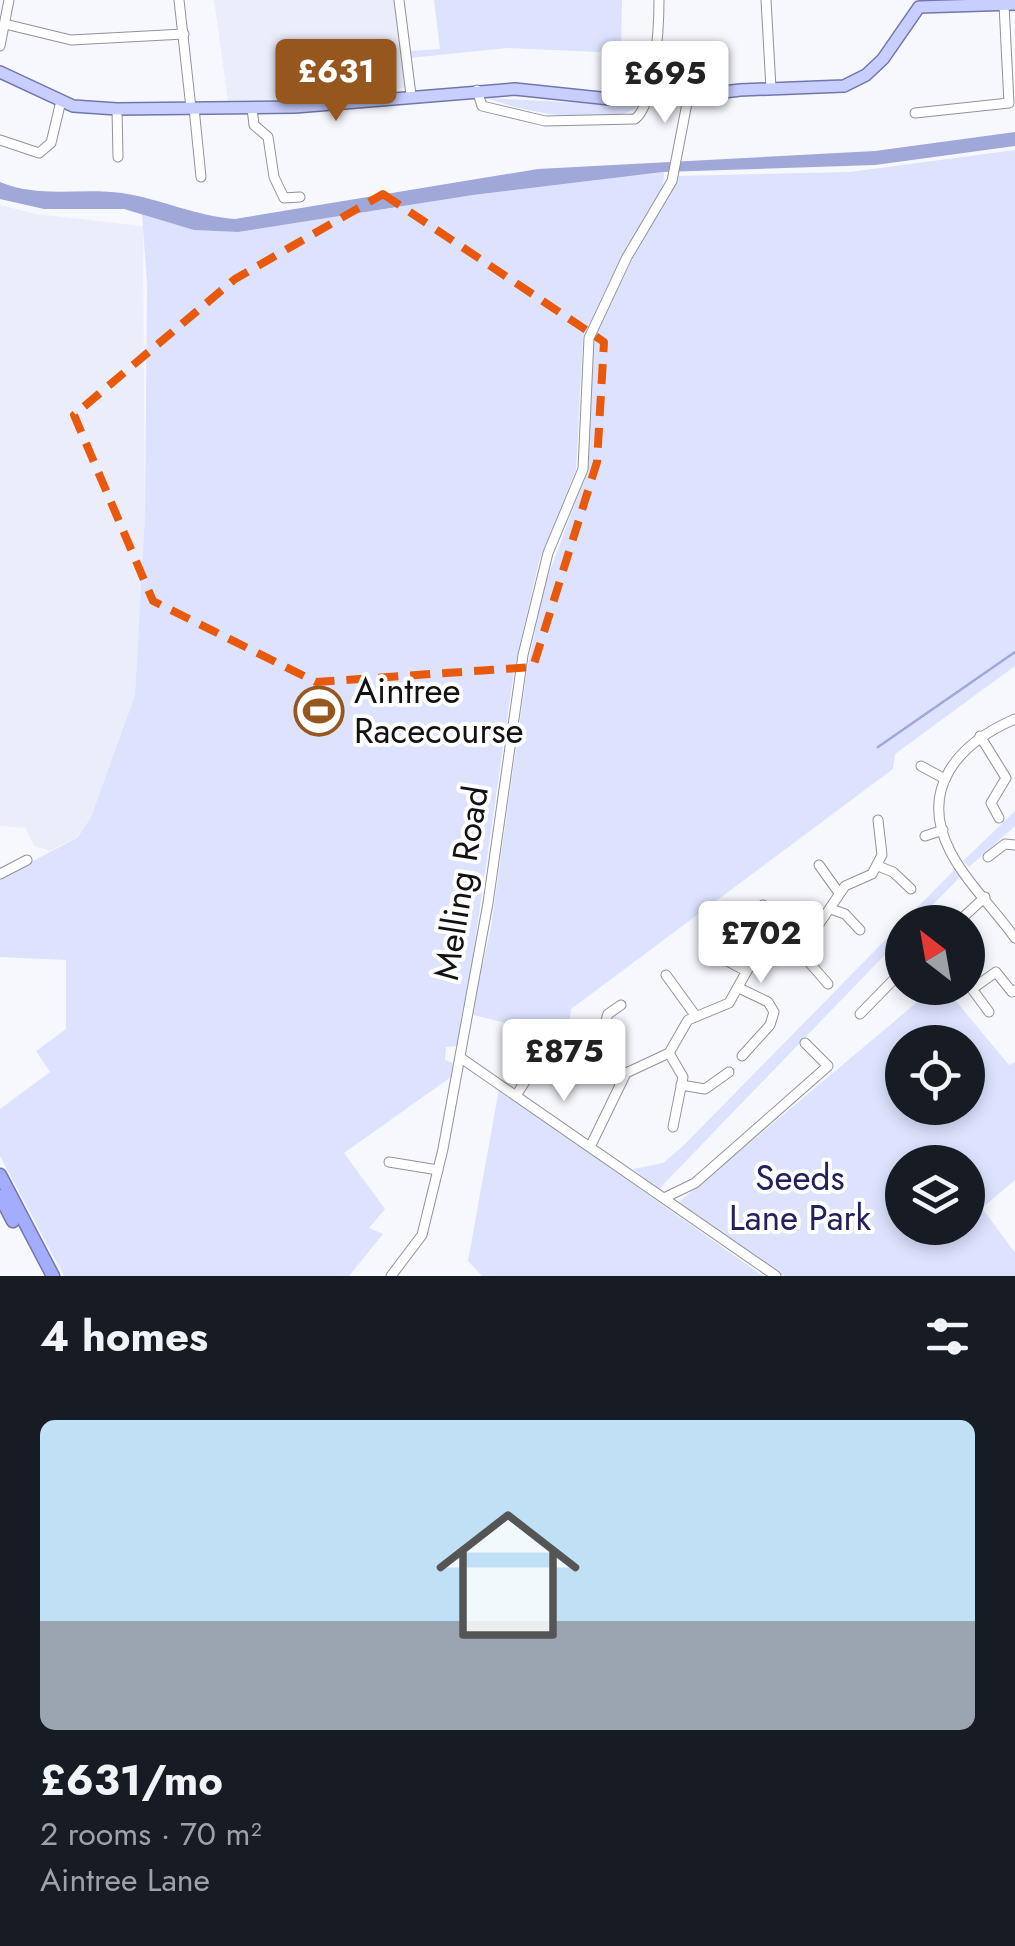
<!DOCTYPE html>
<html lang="en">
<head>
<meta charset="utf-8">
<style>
	:root { --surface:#171b24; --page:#242831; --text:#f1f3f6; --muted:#9ea1a6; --line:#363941; --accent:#96571f }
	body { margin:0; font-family:Jost,sans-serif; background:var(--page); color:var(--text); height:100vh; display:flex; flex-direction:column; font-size:38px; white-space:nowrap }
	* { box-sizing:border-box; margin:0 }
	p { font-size:32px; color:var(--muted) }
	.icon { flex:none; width:55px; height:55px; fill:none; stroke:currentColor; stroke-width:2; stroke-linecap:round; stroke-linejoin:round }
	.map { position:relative; height:1276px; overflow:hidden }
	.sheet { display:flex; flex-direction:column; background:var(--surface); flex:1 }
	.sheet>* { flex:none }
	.needle { width:65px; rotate:329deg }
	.fabs { position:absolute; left:885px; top:905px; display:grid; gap:20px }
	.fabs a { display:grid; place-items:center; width:100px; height:100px; border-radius:50%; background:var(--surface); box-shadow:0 5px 15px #0003; font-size:50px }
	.price { position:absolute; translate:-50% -85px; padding:0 22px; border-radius:10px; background:#fff; color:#222; font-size:32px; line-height:65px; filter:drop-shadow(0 2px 5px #0008) }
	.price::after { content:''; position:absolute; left:50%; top:60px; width:30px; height:22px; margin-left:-15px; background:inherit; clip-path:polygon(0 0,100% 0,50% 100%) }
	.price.on { background:var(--accent); color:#fff }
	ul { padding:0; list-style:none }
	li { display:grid; align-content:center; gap:20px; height:530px; padding:0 40px }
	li+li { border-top:2px solid var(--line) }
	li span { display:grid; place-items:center; height:310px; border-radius:15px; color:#555 }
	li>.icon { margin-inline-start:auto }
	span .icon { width:180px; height:180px; fill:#fffc; stroke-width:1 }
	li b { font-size:42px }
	h2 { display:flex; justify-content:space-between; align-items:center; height:120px; padding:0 40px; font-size:42px }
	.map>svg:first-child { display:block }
	.built { fill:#ebedfb }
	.green { fill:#dde2fe; fill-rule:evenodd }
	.water { fill:#a0a7d9 }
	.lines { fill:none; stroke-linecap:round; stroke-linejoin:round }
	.stream { stroke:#a0a7d9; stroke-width:2.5 }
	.minor-casing { stroke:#929399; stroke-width:11 }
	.major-casing { stroke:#7177ab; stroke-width:14 }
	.highway-casing { stroke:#7177ab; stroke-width:15 }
	.minor { stroke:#fff; stroke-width:9 }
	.major { stroke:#c8cefe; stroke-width:11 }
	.highway { stroke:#a4adfd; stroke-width:12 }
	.marked { fill:none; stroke:#e8590c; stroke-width:8; stroke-dasharray:20 12; stroke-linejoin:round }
	.labels { text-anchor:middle; stroke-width:8; stroke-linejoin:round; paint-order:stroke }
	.poi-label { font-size:35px; fill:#121214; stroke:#fff; text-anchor:start }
	.street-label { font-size:35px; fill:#121214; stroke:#fff }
	.park-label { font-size:35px; fill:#22215c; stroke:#fff }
</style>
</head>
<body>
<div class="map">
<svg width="1015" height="1276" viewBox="0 0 1015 1276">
	<rect width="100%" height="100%" fill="#f7f8fe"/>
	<g class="built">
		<polygon points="214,0 394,0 405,88 339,97 228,101"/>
		<polygon points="0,205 36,214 143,226 145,515 135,695 91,817 76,838 50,851 34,846 25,828 0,826"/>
	</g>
	<g class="green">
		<polygon points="434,0 622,0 621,53 507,48 410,58 409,51 440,49"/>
		<path d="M487,98l151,8c-27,24 -119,5 -151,-8z"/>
		<path d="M1015,150v516l-120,88 -2,15 -322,240 -3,29 -95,-23 2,-14 -12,7 -6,38 -11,1 -1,13 8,3 -2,14 -107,76 41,56 -16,19 14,6 -34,42h-285l-64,-120v-47l50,-37 -14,-21 30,-22v-69l-66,-3v-79l77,-40 14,-21 44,-122 10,-181 2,-229 -5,-71 52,16 44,2 235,-37 191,-23 -1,17 -17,25 12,1 17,-39 175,-4zM642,240l-48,97 -8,137 -42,113 -17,83 -36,257 -8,36 -12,6 43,-298 25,-110 37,-91 7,-133 46,-95z"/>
		<polygon points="1015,811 1015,826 969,867 963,861"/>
		<polygon points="958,866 963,874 916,922 902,922 902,937 659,1189 633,1169 663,1163 684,1145"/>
		<path d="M934,988h11l64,77 6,-3v118l-33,28 33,45v23h-231l-106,-73zM902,1042h66v66h-66zM902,1162h66v66h-66z"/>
		<polygon points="499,1089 763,1276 482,1276 468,1261"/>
	</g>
	<path class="water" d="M1015,132v14l-140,19 -212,7 -190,23 -235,37 -44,-2 -70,-21h-80l-44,-10v-17c41,17 80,5 122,11 39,6 73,23 113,26l303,-50 337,-18z"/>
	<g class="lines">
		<polyline class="stream" points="878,747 1015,652"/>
		<g class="minor-casing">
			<g id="minor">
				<polyline points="179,0 191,108"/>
				<polyline points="399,0 411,95"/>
				<polyline points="766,0 771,88"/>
				<polyline points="5,24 71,40 184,34"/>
				<polyline points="0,46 9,0"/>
				<path d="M477,90l5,16 63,15 90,-2c20,-15 24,-93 24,-119"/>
				<polyline points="194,108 201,177"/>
				<polyline points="252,108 254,125 268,137 274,177 284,198 300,197"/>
				<polyline points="117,109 118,157"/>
				<polyline points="915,113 1009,103 1004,5"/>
				<polyline points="0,140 39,153 51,143 61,101"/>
				<path d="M1015,719c-56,24 -97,69 -65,132 16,31 45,59 65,87"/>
				<polyline points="980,736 1006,778 991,803 999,818"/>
				<polyline points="921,766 945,779"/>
				<polyline points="925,836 943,830"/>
				<polyline points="988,857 1005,844 1015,845"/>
				<polyline points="819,865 839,893"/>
				<polyline points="878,866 893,872 911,889"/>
				<polyline points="0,874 27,860"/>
				<polyline points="763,905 778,915 784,938"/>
				<polyline points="831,909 845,914 860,930"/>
				<polyline points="958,922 985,897"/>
				<polyline points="800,933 808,961 828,984"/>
				<polyline points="716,939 729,962 746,971"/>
				<polyline points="666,975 695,1015"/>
				<polyline points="739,988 768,1002 774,1012 770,1025 742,1056"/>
				<polyline points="989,1012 972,989 996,972 1012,992 1015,990"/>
				<polyline points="860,1014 902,971"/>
				<polyline points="669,1053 683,1077 673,1127"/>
				<polyline points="461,1058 776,1276"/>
				<path d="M619,1082c-22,-21 -20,-40 -11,-68l13,-9"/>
				<polyline points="681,1085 705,1089 729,1072"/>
				<polyline points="517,1094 531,1072 533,1048"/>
				<polyline points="591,1145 626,1073 669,1053 688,1020 729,1003 753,960 765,949 817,927 845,886 872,874 882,855 878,820"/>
				<polyline points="389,1162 438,1170"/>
				<polyline points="664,1198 695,1183 828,1066 805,1043"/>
				<polyline points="391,1276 422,1235 443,1149 488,903 523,655 548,553 583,469 589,338 627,257 672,181 688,98"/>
			</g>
		</g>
		<g class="major-casing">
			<polyline id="major" points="0,72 73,106 117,109 295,107 515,89 610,99 668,99 740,90 844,86 866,75 883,59 919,7 1015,4"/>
		</g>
		<g class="highway-casing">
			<g id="highway">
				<polyline points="0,1175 53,1276"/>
				<polyline points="0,1196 13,1221"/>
			</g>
		</g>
		<use href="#minor" class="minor"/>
		<use href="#major" class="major"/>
		<use href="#highway" class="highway"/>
	</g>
	<path class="marked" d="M383,194l221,148 -7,120 -64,205 -217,15 -163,-81 -79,-186 161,-136z"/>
	<defs>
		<g id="stadium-ring" transform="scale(2.5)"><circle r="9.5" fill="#fff" stroke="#96571f" stroke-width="1.5"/><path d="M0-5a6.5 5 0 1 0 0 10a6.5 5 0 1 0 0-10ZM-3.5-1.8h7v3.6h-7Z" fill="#96571f"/></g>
	</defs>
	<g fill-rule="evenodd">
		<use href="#stadium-ring" x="319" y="711"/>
	</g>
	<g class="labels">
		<g class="poi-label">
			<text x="354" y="703">Aintree<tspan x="354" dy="40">Racecourse</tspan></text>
		</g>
		<g class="street-label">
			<text transform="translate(461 883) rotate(-81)" y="12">Melling Road</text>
		</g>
		<g class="park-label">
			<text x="800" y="1190">Seeds<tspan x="800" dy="40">Lane Park</tspan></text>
		</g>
	</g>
</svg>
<div class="fabs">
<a><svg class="needle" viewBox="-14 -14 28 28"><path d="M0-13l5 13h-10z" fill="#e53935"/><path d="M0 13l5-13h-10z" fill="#9ea1a6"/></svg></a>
<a><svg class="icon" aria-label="locate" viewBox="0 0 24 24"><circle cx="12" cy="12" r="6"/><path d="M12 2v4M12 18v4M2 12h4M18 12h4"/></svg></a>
<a><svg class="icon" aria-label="layers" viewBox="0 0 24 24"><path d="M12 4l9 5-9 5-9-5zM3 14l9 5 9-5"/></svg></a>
</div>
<b class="price on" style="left:336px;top:124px">£631</b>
<b class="price" style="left:665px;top:126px">£695</b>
<b class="price" style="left:761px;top:986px">£702</b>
<b class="price" style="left:564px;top:1104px">£875</b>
</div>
<section class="sheet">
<h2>4 homes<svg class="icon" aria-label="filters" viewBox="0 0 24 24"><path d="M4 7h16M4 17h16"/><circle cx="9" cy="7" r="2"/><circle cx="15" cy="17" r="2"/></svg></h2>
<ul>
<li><span style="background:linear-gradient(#bfe0f5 65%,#9aa5b1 0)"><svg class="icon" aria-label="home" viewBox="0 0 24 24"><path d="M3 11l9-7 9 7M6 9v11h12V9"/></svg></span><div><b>£631/mo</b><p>2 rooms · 70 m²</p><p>Aintree Lane</p></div></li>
</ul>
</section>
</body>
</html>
